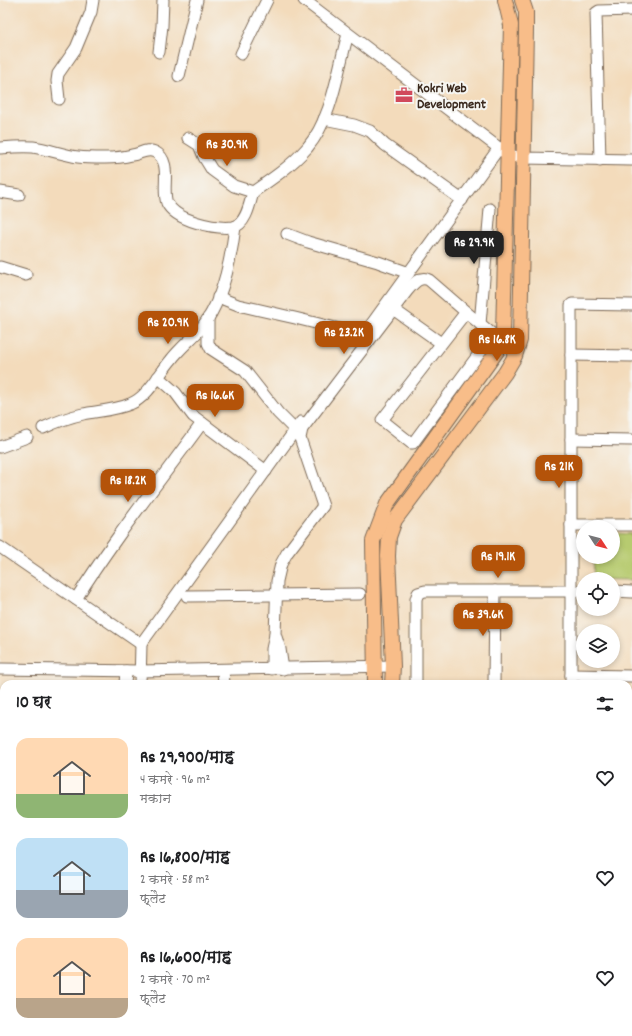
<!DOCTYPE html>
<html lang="hi">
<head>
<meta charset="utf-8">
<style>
	:root { --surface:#fff; --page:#f6f6f6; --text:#202124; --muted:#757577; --accent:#b45309 }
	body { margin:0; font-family:Dekko,"Playpen Sans Deva",sans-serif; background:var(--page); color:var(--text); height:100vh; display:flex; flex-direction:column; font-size:15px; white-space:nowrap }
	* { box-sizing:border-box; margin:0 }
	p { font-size:13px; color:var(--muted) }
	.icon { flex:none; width:22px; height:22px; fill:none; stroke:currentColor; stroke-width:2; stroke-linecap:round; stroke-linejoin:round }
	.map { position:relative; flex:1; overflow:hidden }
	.drawer { position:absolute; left:0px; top:680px; width:632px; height:356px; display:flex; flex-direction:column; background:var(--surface); border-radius:12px 12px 0 0; box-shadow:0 2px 6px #0003 }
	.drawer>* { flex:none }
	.needle { width:26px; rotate:126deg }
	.fabs { position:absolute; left:576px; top:520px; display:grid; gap:8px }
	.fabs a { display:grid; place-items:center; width:44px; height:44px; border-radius:50%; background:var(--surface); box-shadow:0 2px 6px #0003; font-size:20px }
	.price { position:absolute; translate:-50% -34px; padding:0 9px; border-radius:8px; background:var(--accent); color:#fff; font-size:13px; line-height:26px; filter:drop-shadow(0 1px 2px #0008) }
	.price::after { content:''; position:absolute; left:50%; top:24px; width:12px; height:9px; margin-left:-6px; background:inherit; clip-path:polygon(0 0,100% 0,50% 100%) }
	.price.active { background:#222; color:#fff }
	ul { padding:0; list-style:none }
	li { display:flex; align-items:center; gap:12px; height:100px; padding:0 16px }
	li span { display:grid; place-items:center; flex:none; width:112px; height:80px; border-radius:12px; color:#555 }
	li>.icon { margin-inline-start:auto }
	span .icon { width:48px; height:48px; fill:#fffc; stroke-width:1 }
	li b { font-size:17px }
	h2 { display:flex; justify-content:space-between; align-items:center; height:48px; padding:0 16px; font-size:17px }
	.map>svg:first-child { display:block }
	.built { fill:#f4cfde }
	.green { fill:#b7cb6f; stroke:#797a46 }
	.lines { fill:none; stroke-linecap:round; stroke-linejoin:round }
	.minor-casing { stroke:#7b6855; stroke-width:13 }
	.major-casing { stroke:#7b6855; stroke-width:16 }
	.minor { stroke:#fff; stroke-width:11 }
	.major { stroke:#f8bd89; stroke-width:14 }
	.labels { text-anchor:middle; stroke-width:4; stroke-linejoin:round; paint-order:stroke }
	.poi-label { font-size:14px; font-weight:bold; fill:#3b2a1e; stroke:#f6f6f2; text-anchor:start }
</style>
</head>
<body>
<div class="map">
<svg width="632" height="1036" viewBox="0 0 632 1036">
	<rect width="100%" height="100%" fill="#f6f6f2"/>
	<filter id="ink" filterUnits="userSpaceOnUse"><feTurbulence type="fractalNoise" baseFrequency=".025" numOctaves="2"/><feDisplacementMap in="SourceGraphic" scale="8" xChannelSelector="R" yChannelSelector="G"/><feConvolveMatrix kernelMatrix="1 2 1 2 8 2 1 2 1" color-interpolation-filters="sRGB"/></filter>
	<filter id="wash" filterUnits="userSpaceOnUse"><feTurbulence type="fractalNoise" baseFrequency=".012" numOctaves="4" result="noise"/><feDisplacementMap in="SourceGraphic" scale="16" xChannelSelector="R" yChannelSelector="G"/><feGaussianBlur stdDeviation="0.9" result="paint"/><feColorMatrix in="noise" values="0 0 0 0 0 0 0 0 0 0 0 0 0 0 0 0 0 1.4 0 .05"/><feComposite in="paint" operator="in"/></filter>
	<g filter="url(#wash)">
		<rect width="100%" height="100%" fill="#f3dbbb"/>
		<polygon class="built" points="628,896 632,896 632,1036 404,1036 404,1032 628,1032"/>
		<g class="green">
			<polygon points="613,533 632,534 632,580 593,579 594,557 613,557"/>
			<polygon points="0,1005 4,1005 4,1032 18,1032 18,1036 0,1036"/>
		</g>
	</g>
	<g filter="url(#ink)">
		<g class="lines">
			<g class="minor-casing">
				<g id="minor">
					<polyline points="304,0 508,155 523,158 632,160"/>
					<polyline points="159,52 162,26 163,0"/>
					<polyline points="241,54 267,0"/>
					<polyline points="179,76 197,0"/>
					<polyline points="59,99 57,81 58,74 76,48 91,12 93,0"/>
					<polyline points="324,119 354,125 370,131 385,145 462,200"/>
					<path d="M0,148c11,-1 22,-2 33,-1 15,2 30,8 45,10 8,1 18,1 27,1 9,0 19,-1 27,-3 8,-1 15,-7 23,-3 18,9 6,37 12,51 9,18 48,26 66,24 13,-2 17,-24 20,-35l-19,-6 -22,-16 -8,-13 -5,-12 -11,-7"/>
					<polyline points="600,160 596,13 599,11 632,10"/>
					<polyline points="0,192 19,195"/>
					<path d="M253,192c19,-13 38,-26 54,-44 26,-31 30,-76 41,-114"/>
					<polyline points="287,234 308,242 378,262 409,273"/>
					<polyline points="0,267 26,275"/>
					<polyline points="218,297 238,305 295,318 364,335"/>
					<polyline points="393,309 441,343"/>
					<polyline points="208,318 208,343 211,349 245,371 278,413 295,430"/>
					<polyline points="480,324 490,209"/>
					<polyline points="360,340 499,148"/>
					<polyline points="571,355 632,356"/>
					<polyline points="158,377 175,392 193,416 266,471"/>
					<path d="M43,428c13,-6 26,-11 40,-14 15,-3 33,-4 47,-10 18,-7 29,-30 41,-44 9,-12 22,-22 31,-33 21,-26 29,-68 33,-100"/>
					<polyline points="571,439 632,440"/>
					<polyline points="0,447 27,437"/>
					<polyline points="571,525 632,525"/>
					<polyline points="0,547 141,644"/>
					<polyline points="613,591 632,592"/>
					<polyline points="187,596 360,594"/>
					<path d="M76,599c38,-61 84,-118 126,-176"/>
					<polyline points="0,669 140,671 393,666"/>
					<polyline points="272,669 272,649 275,635"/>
					<path d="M283,669l-3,-20 -5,-15 2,-53 4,-17 6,-11 36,-47 -23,-68 2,-9 105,-138c6,-7 13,-16 22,-11l37,32 -84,108 29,23h2l77,-104 1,-6 -25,-21"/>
					<polyline points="223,670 224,684"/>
					<polyline points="571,675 632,676"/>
					<polyline points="125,684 126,671"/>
					<polyline points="140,684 141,644 301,422"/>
					<polyline points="416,684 416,599 418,593 425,591 583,591"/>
					<polyline points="494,684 495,591"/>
					<polyline points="571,684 571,305 572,304 632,305"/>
					<polyline points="628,759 632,759"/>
					<polyline points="0,939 4,939"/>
					<polyline points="0,997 4,997"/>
					<polyline points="581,1032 581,1036"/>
					<polyline points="30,1036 30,1032"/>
					<polyline points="88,1036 88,1032"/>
					<polyline points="141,1036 141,1032"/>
					<polyline points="262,1036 262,1032"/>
					<polyline points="321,1036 321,1032"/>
					<polyline points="564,1036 564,1032"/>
					<polyline points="626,1036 632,1036"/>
				</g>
			</g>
			<g class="major-casing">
				<g id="major">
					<polyline points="375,684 373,541 387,504 500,347 503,334 511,25 505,0"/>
					<polyline points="392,684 393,666 388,556 389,537 395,520 505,373 515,356 520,340 526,30 526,12 522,0"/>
					<polyline points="0,877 4,877"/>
					<polyline points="628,878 632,878"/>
					<polyline points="388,1032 389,1036"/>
					<polyline points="369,1036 369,1032"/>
				</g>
			</g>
			<use href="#minor" class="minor"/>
			<use href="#major" class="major"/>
		</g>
	</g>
	<defs>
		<g id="office-bare" transform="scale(1.38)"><path d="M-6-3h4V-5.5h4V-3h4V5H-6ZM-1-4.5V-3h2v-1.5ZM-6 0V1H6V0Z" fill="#d1495b" stroke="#f6f6f2" stroke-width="2.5" paint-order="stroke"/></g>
	</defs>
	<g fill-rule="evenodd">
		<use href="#office-bare" x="404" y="95"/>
	</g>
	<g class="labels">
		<g class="poi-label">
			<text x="417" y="92">Kokri Web<tspan x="417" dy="16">Development</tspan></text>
		</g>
	</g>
</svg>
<div class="fabs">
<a><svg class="needle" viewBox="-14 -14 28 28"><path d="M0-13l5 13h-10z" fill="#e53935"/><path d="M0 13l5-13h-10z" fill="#757577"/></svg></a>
<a><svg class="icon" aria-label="locate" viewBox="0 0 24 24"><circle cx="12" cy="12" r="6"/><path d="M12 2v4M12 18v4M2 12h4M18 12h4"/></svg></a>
<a><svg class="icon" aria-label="layers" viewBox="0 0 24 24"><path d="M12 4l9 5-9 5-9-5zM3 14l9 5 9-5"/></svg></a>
</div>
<b class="price" style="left:227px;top:167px">Rs 30.9K</b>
<b class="price active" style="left:474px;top:265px">Rs 29.9K</b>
<b class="price" style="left:168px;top:345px">Rs 20.9K</b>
<b class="price" style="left:344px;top:355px">Rs 23.2K</b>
<b class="price" style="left:497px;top:362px">Rs 16.8K</b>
<b class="price" style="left:215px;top:418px">Rs 16.6K</b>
<b class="price" style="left:559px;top:489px">Rs 21K</b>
<b class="price" style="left:128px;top:503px">Rs 18.2K</b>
<b class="price" style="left:498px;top:579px">Rs 19.1K</b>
<b class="price" style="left:483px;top:637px">Rs 39.6K</b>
<section class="drawer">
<h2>10 घर<svg class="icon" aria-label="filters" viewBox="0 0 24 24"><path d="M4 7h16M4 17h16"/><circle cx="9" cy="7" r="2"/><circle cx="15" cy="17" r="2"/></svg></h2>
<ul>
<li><span style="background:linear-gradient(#ffd9b3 70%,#8fb573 0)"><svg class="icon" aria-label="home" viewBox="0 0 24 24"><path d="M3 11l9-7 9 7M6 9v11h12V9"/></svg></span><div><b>Rs 29,900/माह</b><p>4 कमरे · 96 m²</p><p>मकान</p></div><svg class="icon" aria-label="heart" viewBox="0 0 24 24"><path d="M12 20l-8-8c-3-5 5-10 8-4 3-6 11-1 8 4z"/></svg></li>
<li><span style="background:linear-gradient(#bfe0f5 65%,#9aa5b1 0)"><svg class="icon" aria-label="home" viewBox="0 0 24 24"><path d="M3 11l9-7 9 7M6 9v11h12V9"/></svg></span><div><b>Rs 16,800/माह</b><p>2 कमरे · 58 m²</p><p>फ़्लैट</p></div><svg class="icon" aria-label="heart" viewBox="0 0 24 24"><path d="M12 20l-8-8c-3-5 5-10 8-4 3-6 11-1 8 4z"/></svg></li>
<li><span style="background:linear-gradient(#ffd9b3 75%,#b9a48a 0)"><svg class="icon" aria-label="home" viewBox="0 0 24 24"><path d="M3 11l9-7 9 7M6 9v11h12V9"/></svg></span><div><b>Rs 16,600/माह</b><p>2 कमरे · 70 m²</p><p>फ़्लैट</p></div><svg class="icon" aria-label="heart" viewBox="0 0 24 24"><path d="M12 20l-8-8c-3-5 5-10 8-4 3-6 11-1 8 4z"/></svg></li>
</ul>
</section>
</div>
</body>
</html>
